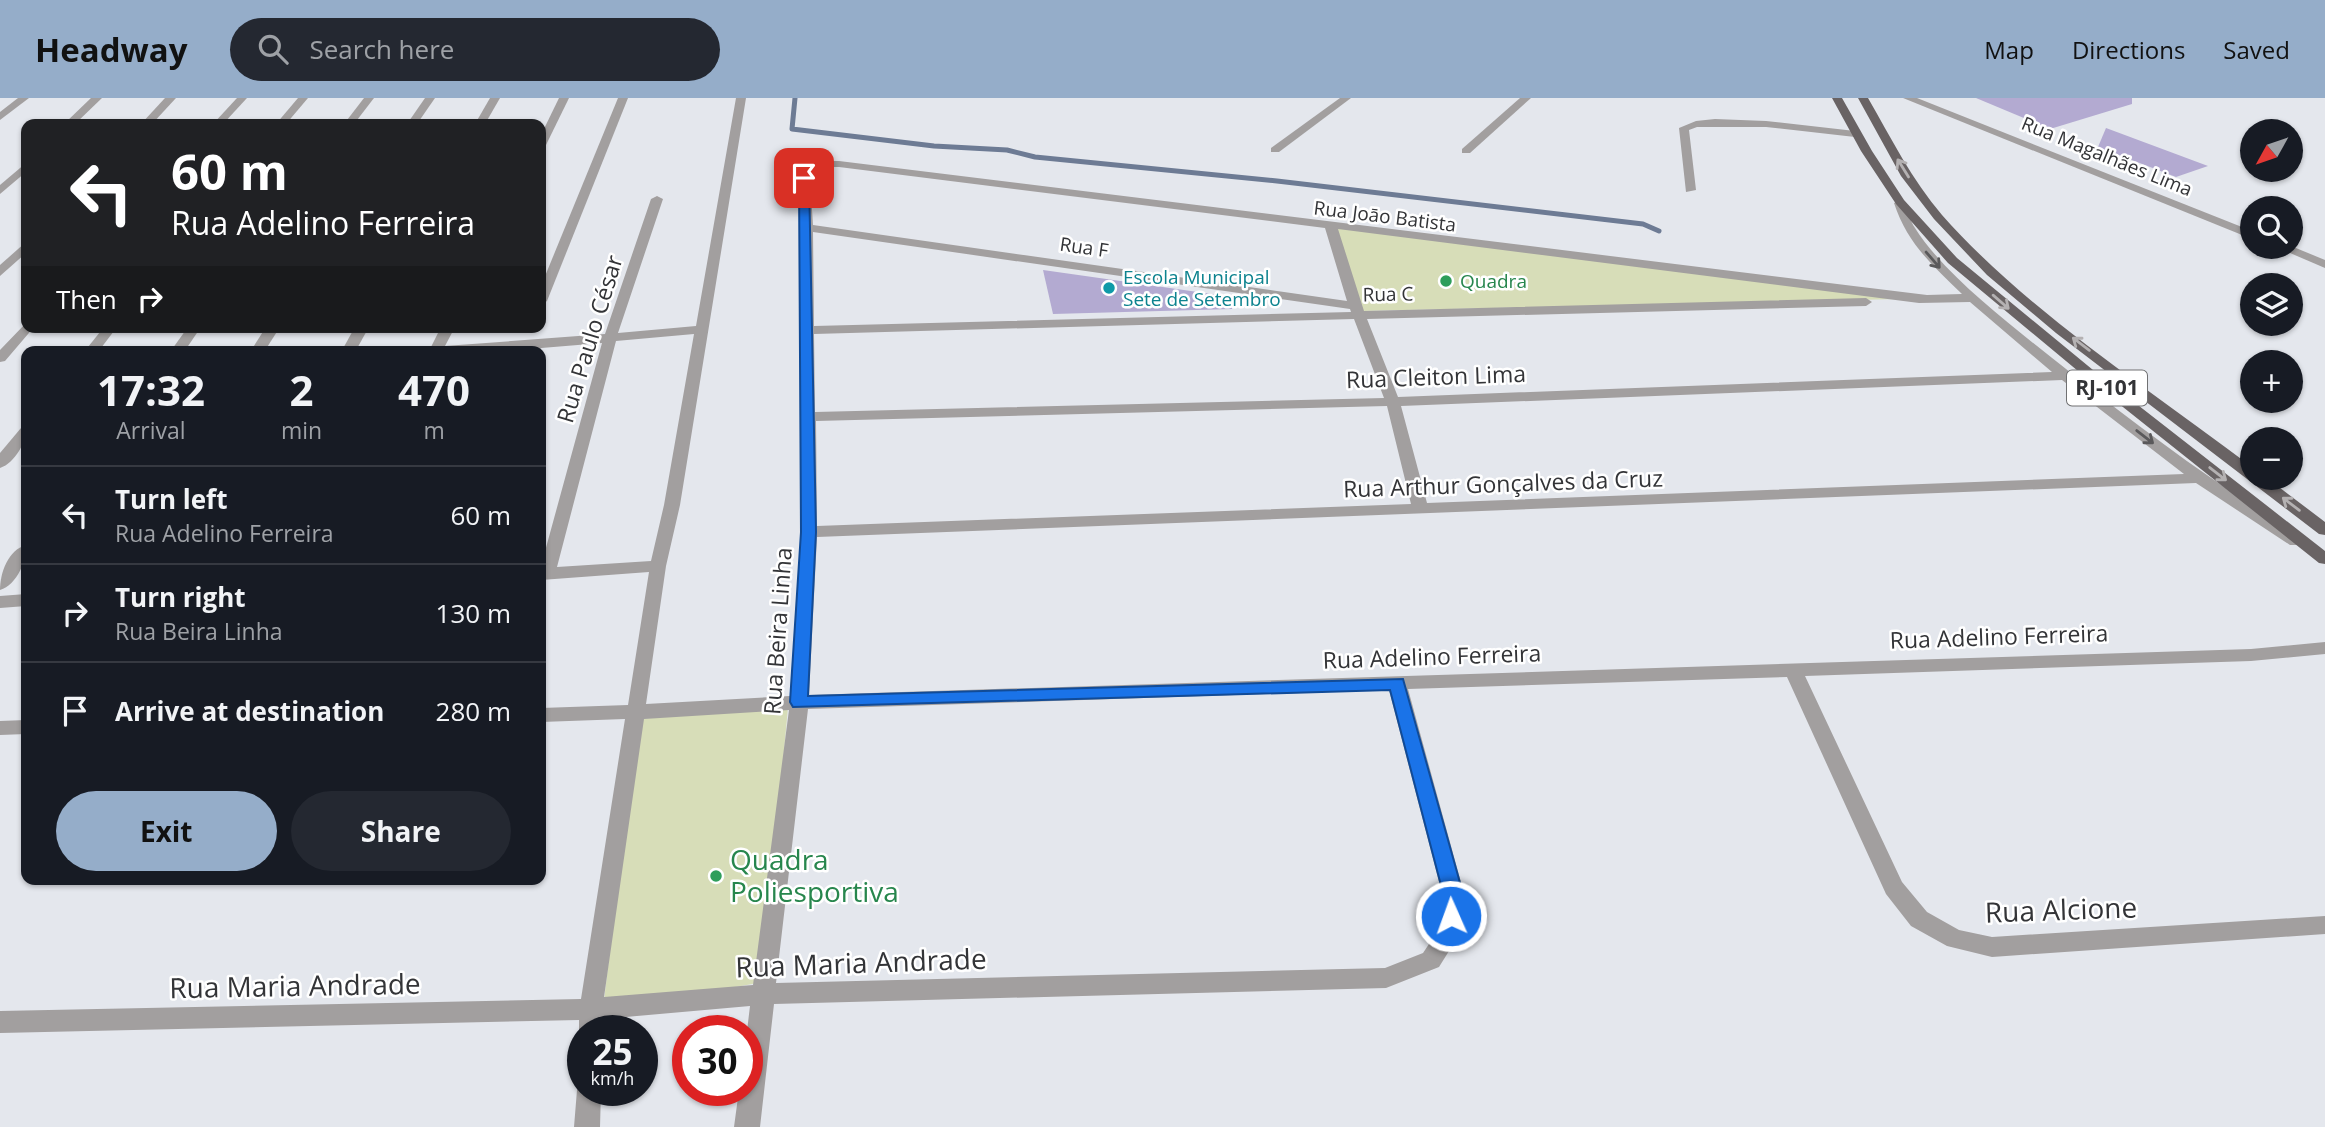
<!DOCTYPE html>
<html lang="en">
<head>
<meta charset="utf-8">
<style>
	:root { --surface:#171b24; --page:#242831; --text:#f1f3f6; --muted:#9ea1a6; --line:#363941; --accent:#95adc9 }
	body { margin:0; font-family:"Open Sans",sans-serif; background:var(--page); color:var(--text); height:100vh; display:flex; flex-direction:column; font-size:26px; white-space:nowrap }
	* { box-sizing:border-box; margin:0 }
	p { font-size:23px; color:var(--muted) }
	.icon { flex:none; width:38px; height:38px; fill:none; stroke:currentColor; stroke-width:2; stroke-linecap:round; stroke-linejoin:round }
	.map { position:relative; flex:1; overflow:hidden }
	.drawer { position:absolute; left:21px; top:248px; width:525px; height:539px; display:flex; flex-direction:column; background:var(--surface); border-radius:14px; box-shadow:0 2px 5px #0004 }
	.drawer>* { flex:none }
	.guide { position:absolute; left:21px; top:21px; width:525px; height:214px; border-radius:14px; box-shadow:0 2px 5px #0004; background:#202124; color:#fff; overflow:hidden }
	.needle { width:46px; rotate:230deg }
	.buttons { position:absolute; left:2240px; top:21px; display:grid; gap:14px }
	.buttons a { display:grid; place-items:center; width:63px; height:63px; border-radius:50%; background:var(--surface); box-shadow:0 2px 5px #0004; font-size:35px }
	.speed { position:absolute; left:567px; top:917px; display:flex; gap:14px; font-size:35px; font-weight:700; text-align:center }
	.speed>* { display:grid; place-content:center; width:91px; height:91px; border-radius:50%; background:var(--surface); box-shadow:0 2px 5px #0004; line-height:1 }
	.speed small { font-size:18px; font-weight:400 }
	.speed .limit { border:10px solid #d22; background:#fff; color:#111 }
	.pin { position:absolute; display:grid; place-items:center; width:60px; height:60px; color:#fff; margin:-30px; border-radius:14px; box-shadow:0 4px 10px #0006 }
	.me { position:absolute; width:77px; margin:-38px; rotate:358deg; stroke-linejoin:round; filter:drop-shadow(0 0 5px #0008) }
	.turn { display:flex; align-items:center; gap:24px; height:147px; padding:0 35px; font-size:32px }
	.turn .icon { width:91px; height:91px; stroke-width:2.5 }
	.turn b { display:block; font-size:49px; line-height:60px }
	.then { display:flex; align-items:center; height:66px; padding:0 35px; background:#0003; gap:14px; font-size:26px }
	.eta { display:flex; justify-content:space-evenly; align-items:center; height:119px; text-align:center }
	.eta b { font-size:42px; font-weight:700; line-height:49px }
	.button { display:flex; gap:14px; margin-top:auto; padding:14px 35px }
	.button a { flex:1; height:80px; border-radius:42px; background:var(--accent); color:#111; font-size:28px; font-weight:700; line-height:80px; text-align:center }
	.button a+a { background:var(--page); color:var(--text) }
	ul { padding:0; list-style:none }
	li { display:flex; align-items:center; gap:21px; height:98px; padding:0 35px; border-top:2px solid var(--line) }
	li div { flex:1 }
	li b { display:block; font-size:26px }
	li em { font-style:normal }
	header { display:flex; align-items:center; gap:42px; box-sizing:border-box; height:98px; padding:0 35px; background:var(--accent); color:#111 }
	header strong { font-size:33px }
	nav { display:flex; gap:38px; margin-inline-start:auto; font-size:24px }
	.search { width:490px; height:63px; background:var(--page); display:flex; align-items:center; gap:18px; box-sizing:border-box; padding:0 24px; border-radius:38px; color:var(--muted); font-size:26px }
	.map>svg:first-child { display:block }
</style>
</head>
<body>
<header>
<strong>Headway</strong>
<div class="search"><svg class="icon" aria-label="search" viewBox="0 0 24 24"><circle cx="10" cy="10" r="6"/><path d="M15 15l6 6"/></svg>Search here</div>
<nav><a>Map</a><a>Directions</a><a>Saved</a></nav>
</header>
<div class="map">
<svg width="2325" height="1029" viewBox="0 0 2325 1029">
	<rect width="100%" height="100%" fill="#e4e7ed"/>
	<g fill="#d7ddb8">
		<path d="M 1334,129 L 1899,201 L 1363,213 Z"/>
		<path d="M 788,609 L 763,884 L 686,898 L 604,902 L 638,621 Z"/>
	</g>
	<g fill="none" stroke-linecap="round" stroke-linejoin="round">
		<path stroke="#6d7b94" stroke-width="5" d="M 795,0 L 792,31 L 934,48 L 1007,52 L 1035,59 L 1277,83 L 1643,126 L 1659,133"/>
	</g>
	<g fill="#b3aad1">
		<path d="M 1976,0 L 2132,0 L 2132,6 L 2050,31 Z"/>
		<path d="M 2106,30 L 2208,68 L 2176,79 L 2098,49 Z"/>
		<path d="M 1043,172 L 1233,199 L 1232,211 L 1053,216 Z"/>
	</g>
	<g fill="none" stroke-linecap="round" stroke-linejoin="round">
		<g fill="#a29f9f" fill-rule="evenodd">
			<path d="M 18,0 L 29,0 L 0,22 L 0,14 Z"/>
			<path d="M 91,0 L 102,0 L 75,26 L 64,26 Z"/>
			<path d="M 165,0 L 176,0 L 152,26 L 141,26 Z"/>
			<path d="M 237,0 L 247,0 L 223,26 L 213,26 Z"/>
			<path d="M 298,0 L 308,0 L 286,26 L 276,26 Z"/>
			<path d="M 364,0 L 374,0 L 354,26 L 344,26 Z"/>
			<path d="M 425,0 L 435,0 L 417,26 L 407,26 Z"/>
			<path d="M 490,0 L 500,0 L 485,26 L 475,26 Z"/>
			<path d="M 559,0 L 569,0 L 546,47 L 541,50 L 541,37 Z"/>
			<path d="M 618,0 L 628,0 L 547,203 L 541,207 L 541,188 Z"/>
			<path d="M 736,0 L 746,0 L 680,407 L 666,468 L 646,606 L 790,598 L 801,434 L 801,130 L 798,80 L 803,69 L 818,63 L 839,63 L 1927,197 L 1962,196 C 1932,167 1907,145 1894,105 L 1900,102 L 1906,105 C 1908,113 1910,123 1915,130 C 1947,181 2024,237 2071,275 C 2145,334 2221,390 2302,439 L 2304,443 L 2302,447 L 2290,447 L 2196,385 L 817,439 L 809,597 L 2251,551 L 2325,544 L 2325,556 L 2251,563 L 1805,578 L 1902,784 L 1927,814 L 1959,832 L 1992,839 L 2325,818 L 2325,836 L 1992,859 L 1947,848 L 1911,828 L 1886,796 L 1787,579 L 1408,591 L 1465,799 L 1459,837 L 1439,869 L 1386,890 L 774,906 L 760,1029 L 734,1029 L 739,992 L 747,992 L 747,933 L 750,908 L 603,921 L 603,933 L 583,933 L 583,941 L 579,933 L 579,922 L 0,935 L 0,913 L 581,901 L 625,621 L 541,624 L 541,610 L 628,607 L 649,474 L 541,482 L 541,468 L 602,245 L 493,254 L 409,254 L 416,250 L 431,249 L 441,229 L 455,229 L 445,248 L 605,236 L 651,101 L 657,98 L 663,101 L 618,235 L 696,228 ZM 820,69 L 839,69 L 1325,130 L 1347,203 L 813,127 L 810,80 L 812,73 ZM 1338,131 L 1919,205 L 1970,204 L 2052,274 L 1398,299 L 1367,221 L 1866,208 L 1872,204 L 1866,200 L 1364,213 ZM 813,134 L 1350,211 L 1351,214 L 814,228 ZM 1354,221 L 1384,300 L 815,314 L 814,236 ZM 694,236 L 664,407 L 651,463 L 557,469 L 616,243 ZM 2062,282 L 2184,376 L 1427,405 L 1401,308 ZM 1387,308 L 1411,406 L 817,428 L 816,323 ZM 1389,592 L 1443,799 L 1437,834 L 1423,855 L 1385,870 L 776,885 L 808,611 ZM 789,612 L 753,887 L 604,899 L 644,621 Z"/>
			<path d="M 1340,0 L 1351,0 L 1279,54 L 1271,54 L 1271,50 Z"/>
			<path d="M 1520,0 L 1531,0 L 1470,55 L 1462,55 L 1462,51 Z"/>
			<path d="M 1903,0 L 1917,0 L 2252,133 L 2252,141 Z"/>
			<path d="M 1715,21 L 1766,23 L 1855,33 L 1860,36 L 1855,39 L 1766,29 L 1697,29 L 1689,32 L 1696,92 L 1686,94 L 1679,30 L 1696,23 Z"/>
			<path d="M 26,65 L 26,74 L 0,96 L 0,87 Z"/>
			<path d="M 26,144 L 26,155 L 0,178 L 0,167 Z"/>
			<path d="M 2291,148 L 2325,162 L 2325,170 L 2276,149 Z"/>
			<path d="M 26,225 L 26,229 L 34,229 L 5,263 L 0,264 L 0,252 Z"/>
			<path d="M 104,229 L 117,229 L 98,254 L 84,254 Z"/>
			<path d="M 188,229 L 201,229 L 184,254 L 170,254 Z"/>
			<path d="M 266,229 L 280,229 L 264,254 L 250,254 Z"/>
			<path d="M 355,229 L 369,229 L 355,254 L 341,254 Z"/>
			<path d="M 26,329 C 27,343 15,365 0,370 L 0,355 L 21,330 Z"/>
			<path d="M 26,447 C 27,462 17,487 0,492 C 0,475 8,452 26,447 Z"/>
			<path d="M 26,496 L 26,508 L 0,510 L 0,498 Z"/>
			<path d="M 26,622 L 26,636 L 0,637 L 0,623 Z"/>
			<path d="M 583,983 L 583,992 L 601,992 L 600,1029 L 574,1029 L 577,992 Z"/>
		</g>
		<g fill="#696364" fill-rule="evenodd">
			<path d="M 1832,0 L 1842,0 L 1872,53 L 1904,102 L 1957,160 L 2093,272 L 2325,453 L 2325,466 L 2319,465 L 2084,278 L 1948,165 L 1896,106 L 1861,53 Z"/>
			<path d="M 1858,0 L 1868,0 C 1891,40 1912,82 1942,117 C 2026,212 2150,292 2252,369 L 2252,380 L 2267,380 L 2325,424 L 2325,437 L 2319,436 L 2056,235 L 1987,177 L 1934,121 L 1901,78 Z"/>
		</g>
	</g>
	<defs><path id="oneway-shaft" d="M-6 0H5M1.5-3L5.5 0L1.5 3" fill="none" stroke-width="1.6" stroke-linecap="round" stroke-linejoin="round" transform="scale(1.75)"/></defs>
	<g stroke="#b4b1b2">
		<use href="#oneway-shaft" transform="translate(1903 70) rotate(-122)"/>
		<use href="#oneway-shaft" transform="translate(2001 204) rotate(41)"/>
		<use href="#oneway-shaft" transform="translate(2081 246) rotate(-143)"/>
		<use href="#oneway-shaft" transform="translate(2218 376) rotate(38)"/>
		<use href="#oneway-shaft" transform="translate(2291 406) rotate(-143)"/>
	</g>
	<g stroke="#5a595b">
		<use href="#oneway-shaft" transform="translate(1933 162) rotate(49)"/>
		<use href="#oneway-shaft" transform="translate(2145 339) rotate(38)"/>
	</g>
	<path fill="#1a73e8" stroke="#114b97" stroke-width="2" d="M 804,77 L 809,80 L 816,434 L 808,598 L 1403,581 L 1464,799 L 1458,824 L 1451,826 L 1444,824 L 1441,818 L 1444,799 L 1390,592 L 793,609 L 790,604 L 801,434 L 799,80 Z"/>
	<g fill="#2e9e5b" stroke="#fff" stroke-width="2.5">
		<circle cx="1446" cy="183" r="7"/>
		<circle cx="716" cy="778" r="7"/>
	</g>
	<circle fill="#0f9aa8" stroke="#fff" stroke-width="2.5" cx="1109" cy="190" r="7"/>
	<g text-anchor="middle" stroke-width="5" stroke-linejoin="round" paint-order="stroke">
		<g font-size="19" fill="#333437" stroke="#fff">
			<text transform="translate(2107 58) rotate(22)" y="7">Rua Magalhães Lima</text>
			<text transform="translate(1385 118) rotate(7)" y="7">Rua Joāo Batista</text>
			<text transform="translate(1084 149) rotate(8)" y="7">Rua F</text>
			<text transform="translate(1388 196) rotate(-1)" y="7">Rua C</text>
		</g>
		<g font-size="19" fill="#0d838f" stroke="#fff" text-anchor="start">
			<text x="1123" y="186">Escola Municipal<tspan x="1123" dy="22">Sete de Setembro</tspan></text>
		</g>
		<g font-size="19" fill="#27864d" stroke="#fff" text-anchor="start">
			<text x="1460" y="190">Quadra</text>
		</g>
		<rect fill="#fff" stroke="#707173" stroke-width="2" x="2067" y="272.5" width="80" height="35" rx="5"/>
		<g font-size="21" font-weight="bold" fill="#333437">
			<text x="2107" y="297">RJ-101</text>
		</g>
		<g font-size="23" fill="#333437" stroke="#fff">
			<text transform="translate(590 241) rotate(-73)" y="8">Rua Paulo César</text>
			<text transform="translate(1436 279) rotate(-2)" y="8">Rua Cleiton Lima</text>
			<text transform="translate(1503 386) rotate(-2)" y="8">Rua Arthur Gonçalves da Cruz</text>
			<text transform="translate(778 533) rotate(-86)" y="8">Rua Beira Linha</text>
			<text transform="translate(1999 539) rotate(-2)" y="8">Rua Adelino Ferreira</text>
			<text transform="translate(1432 559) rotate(-2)" y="8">Rua Adelino Ferreira</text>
		</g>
		<g font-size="28" fill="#27864d" stroke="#fff" text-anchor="start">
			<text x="730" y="772">Quadra<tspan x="730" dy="32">Poliesportiva</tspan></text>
		</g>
		<g font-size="28" fill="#333437" stroke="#fff">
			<text transform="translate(2061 812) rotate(-2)" y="10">Rua Alcione</text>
			<text transform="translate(861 865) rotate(-2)" y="10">Rua Maria Andrade</text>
			<text transform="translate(295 888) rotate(-1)" y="10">Rua Maria Andrade</text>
		</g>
	</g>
</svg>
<div class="buttons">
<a><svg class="needle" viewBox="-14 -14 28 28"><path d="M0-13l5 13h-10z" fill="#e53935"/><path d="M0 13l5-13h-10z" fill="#9ea1a6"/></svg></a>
<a><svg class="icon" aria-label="search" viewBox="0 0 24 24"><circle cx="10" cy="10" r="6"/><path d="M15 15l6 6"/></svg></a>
<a><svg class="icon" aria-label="layers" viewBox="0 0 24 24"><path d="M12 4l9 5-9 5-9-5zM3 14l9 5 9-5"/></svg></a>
<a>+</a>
<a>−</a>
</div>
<div class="speed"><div>25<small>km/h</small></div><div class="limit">30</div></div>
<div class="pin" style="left:804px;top:80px;background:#d93025"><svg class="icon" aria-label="arrive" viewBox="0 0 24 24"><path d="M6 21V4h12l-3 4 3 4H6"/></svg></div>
<svg class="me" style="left:1451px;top:818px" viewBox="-20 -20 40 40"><circle r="17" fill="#1a73e8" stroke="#fff" stroke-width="3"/><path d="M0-11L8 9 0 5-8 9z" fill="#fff"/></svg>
<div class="guide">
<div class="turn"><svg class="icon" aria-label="left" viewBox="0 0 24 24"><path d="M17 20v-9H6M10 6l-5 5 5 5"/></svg><div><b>60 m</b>Rua Adelino Ferreira</div></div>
<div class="then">Then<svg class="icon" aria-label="right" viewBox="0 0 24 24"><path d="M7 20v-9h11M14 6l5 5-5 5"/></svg></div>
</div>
<section class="drawer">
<div class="eta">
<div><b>17:32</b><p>Arrival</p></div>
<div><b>2</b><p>min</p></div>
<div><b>470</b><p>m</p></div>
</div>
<ul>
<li><svg class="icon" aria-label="left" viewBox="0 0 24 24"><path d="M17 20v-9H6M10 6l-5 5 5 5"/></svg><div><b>Turn left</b><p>Rua Adelino Ferreira</p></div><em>60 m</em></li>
<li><svg class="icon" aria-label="right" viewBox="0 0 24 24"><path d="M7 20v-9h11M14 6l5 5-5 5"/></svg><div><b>Turn right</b><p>Rua Beira Linha</p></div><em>130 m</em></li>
<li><svg class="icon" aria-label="arrive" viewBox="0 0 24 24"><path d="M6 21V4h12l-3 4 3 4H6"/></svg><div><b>Arrive at destination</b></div><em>280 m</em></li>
</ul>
<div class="button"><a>Exit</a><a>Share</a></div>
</section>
</div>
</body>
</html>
